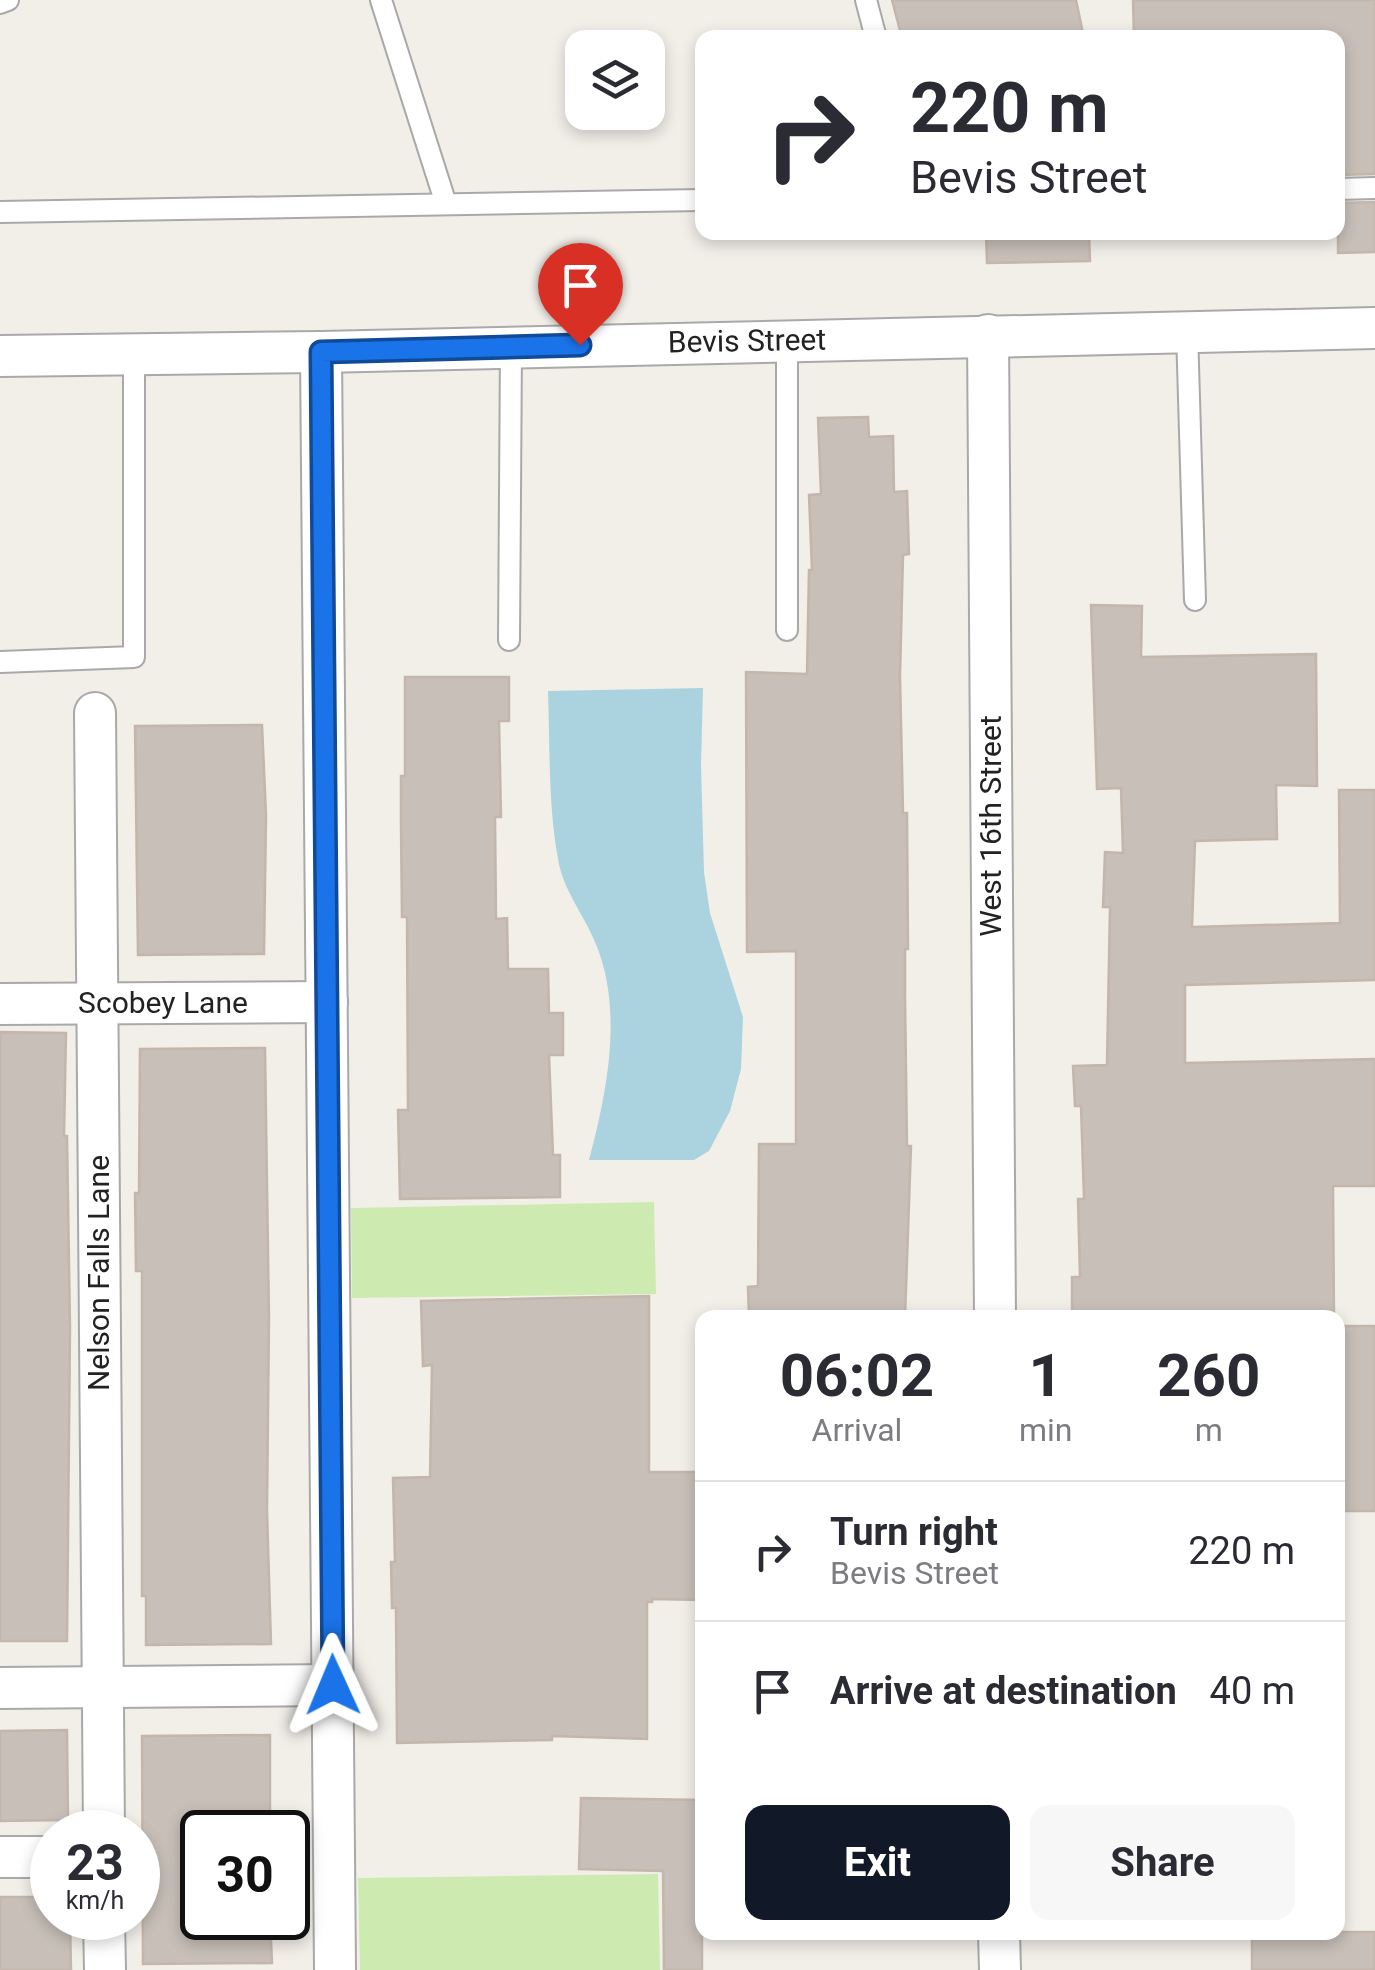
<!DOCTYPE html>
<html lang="en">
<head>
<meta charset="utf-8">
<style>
	:root { --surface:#fff; --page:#f7f7f7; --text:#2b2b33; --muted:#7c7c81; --line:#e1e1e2; --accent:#111827 }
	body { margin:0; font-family:Roboto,sans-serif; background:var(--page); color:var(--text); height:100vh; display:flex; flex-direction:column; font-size:38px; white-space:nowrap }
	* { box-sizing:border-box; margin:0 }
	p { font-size:32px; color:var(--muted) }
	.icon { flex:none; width:55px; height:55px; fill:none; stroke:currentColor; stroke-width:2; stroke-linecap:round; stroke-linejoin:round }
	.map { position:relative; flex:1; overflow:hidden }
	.details { position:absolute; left:695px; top:1310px; width:650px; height:630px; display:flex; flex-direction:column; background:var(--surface); border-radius:20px; box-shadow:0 5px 15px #0003 }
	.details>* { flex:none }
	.hud { position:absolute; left:695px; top:30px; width:650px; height:210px; border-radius:20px; box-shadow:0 5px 15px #0003; background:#fff; color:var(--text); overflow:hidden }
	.fabs { position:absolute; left:565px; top:30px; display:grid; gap:20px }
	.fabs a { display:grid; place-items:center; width:100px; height:100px; border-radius:20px; background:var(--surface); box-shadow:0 5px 15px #0003; font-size:50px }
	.speed { position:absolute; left:30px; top:1810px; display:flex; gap:20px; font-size:50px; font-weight:700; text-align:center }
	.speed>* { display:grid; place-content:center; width:130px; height:130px; border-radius:50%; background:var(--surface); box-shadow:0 5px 15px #0003; line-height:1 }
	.speed small { font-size:25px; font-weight:400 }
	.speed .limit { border:5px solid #111; border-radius:15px; background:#fff; color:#111 }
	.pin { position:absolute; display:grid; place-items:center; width:85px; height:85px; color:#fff; margin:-102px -42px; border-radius:50% 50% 50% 0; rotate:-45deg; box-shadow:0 0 10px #0007 }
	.pin .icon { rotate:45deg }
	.me { position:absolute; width:110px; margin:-55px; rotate:359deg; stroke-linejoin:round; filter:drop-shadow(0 0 8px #0008) }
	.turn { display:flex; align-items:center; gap:35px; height:210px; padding:0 50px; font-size:45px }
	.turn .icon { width:130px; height:130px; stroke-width:2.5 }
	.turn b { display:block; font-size:70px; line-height:85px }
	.eta { display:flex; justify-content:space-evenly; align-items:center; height:170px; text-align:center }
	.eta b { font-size:60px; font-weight:700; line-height:70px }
	.action { display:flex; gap:20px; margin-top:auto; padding:20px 50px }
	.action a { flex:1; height:115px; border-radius:20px; background:var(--accent); color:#fff; font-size:40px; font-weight:700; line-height:115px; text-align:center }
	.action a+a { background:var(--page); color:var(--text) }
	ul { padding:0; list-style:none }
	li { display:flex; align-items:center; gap:30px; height:140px; padding:0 50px; border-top:2px solid var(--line) }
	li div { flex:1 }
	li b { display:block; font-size:38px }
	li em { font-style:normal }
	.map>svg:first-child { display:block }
</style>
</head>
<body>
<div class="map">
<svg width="1375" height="1970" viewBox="0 0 1375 1970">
	<rect width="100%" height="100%" fill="#f2efe9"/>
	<g fill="#cdebb0">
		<path d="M 654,1202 L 656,1294 L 352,1298 L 351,1208 Z"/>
		<path d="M 658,1874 L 660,1970 L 360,1970 L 358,1878 Z"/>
	</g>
	<path fill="#aad3df" d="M 703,688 L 701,766 L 704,872 L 710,913 L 743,1017 L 741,1069 L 730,1111 L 709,1151 L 694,1160 L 589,1160 C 607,1092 624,1009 595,942 C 583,913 563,890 558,859 C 548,804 550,746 548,691 Z"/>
	<g fill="#c7bfb8" stroke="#c4b6ab" stroke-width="2.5">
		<path d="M 892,0 L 1076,0 L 1084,38 L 902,38 Z"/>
		<path d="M 1133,0 L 1375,0 L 1375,174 L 1338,175 L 1338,38 L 1134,38 Z"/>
		<path d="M 1375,202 L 1375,252 L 1338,253 L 1338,203 Z"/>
		<path d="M 986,232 L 1089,232 L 1090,261 L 987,263 Z"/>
		<path d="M 868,417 L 869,437 L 893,436 L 894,492 L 907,491 L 909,554 L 903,555 L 900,676 L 903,813 L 907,813 L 908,949 L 905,949 L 905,996 L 907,1146 L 911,1146 L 905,1318 L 749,1318 L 748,1287 L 758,1286 L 759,1144 L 796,1144 L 796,951 L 747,952 L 746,672 L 807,674 L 809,570 L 812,570 L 809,495 L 821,494 L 818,418 Z"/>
		<path d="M 1091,605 L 1142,606 L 1141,657 L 1316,654 L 1317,786 L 1276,785 L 1277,839 L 1195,841 L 1192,927 L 1340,923 L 1339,790 L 1375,790 L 1375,980 L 1185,985 L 1185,1063 L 1375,1059 L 1375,1186 L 1333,1186 L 1334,1318 L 1072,1318 L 1072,1277 L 1080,1277 L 1078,1199 L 1084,1199 L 1081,1106 L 1075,1106 L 1073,1066 L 1107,1065 L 1110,907 L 1103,907 L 1105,852 L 1123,853 L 1121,788 L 1097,789 Z"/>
		<path d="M 405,677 L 509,677 L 509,721 L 499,721 L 501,817 L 495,817 L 496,919 L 507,918 L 508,969 L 548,969 L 549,1013 L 563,1013 L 563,1055 L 549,1055 L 553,1155 L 560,1155 L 560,1197 L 400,1199 L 398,1110 L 408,1110 L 407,917 L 402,917 L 401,826 L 401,776 L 405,776 Z"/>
		<path d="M 262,725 L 266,815 L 264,954 L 138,955 L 135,726 Z"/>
		<path d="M 0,1032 L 66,1033 L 64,1136 L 67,1136 L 70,1328 L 67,1641 L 0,1641 Z"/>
		<path d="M 265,1048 L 269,1319 L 267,1511 L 271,1644 L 146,1645 L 146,1596 L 142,1596 L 142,1271 L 136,1271 L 135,1193 L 139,1193 L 140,1049 Z"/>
		<path d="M 649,1296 L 649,1472 L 702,1472 L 702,1600 L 652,1599 L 652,1602 L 647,1602 L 647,1739 L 552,1736 L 552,1740 L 397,1743 L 396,1608 L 392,1608 L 391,1562 L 395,1562 L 393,1478 L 430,1477 L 432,1365 L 423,1366 L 421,1301 Z"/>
		<path d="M 1342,1326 L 1375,1326 L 1375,1511 L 1338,1511 L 1338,1462 L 1343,1462 Z"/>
		<path d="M 67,1730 L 68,1820 L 0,1821 L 0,1731 Z"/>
		<path d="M 270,1735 L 270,1832 L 202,1832 L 202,1918 L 270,1918 L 272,1963 L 143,1964 L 142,1736 Z"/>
		<path d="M 581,1798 L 702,1800 L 702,1970 L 664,1970 L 663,1871 L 579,1869 Z"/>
		<path d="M 0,1897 L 52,1897 L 52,1918 L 70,1918 L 71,1970 L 0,1970 Z"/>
		<rect x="1252" y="1932" width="123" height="38"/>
	</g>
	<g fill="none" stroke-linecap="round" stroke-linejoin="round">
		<defs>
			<g id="service">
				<path d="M 381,0 L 446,204"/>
				<path d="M 866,0 L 876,38"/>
				<path d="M 0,3 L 8,0"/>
				<path d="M 1338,189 L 1375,188"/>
				<path d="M 0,212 L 702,200"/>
				<path d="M 1187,331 L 1195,600"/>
				<path d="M 787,340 L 787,630"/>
				<path d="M 509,640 L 511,347"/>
				<path d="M 0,662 L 134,657 L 134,355"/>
			</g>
			<g id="minor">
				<path d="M 988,335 L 995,1318"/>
				<path d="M 321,352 L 335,1970"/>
				<path d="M 0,356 L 321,352 L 1375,328"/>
				<path d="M 95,713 L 104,1832"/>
				<path d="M 0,1004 L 327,1002"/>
				<path d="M 0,1688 L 333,1685"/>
				<path d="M 0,1857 L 52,1857"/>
				<path d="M 104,1918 L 105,1970"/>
				<path d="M 999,1932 L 1000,1970"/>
			</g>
		</defs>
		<use href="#service" stroke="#a9a9a9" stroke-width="24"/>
		<use href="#minor" stroke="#a9a9a9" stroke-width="44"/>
		<use href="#service" stroke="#fff" stroke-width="20"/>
		<use href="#minor" stroke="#fff" stroke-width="40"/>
	</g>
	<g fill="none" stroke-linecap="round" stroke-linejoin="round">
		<defs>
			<path id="route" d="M 333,1685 L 321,352 L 580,345"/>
		</defs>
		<use href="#route" stroke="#114b97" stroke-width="25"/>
		<use href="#route" stroke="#1a73e8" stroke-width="18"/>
	</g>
	<g text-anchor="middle" stroke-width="8" stroke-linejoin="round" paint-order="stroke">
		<g font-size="30" fill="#222" stroke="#fff">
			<text transform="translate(747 341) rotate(-1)" y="10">Bevis Street</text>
			<text transform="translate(991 826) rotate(-90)" y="10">West 16th Street</text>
			<text x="163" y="1013">Scobey Lane</text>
			<text transform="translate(99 1273) rotate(-90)" y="10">Nelson Falls Lane</text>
		</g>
	</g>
</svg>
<div class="fabs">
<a><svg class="icon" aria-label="layers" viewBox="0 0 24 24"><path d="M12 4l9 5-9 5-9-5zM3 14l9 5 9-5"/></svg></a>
</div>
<div class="speed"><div>23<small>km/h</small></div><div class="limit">30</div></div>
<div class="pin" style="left:580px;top:345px;background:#d93025"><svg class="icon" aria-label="arrive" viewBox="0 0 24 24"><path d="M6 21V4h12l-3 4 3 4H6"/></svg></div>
<svg class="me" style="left:333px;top:1685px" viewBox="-20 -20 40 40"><path d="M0-17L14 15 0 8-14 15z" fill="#1a73e8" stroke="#fff" stroke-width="4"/></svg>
<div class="hud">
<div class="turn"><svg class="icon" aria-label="right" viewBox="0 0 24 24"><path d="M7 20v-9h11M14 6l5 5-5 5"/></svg><div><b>220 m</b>Bevis Street</div></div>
</div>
<section class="details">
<div class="eta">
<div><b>06:02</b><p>Arrival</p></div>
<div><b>1</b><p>min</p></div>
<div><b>260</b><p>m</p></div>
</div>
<ul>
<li><svg class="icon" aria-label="right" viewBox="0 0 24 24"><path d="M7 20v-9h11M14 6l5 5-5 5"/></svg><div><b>Turn right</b><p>Bevis Street</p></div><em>220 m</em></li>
<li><svg class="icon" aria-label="arrive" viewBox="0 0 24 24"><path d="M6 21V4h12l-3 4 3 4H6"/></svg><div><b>Arrive at destination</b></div><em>40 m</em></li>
</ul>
<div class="action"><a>Exit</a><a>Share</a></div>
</section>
</div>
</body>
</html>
